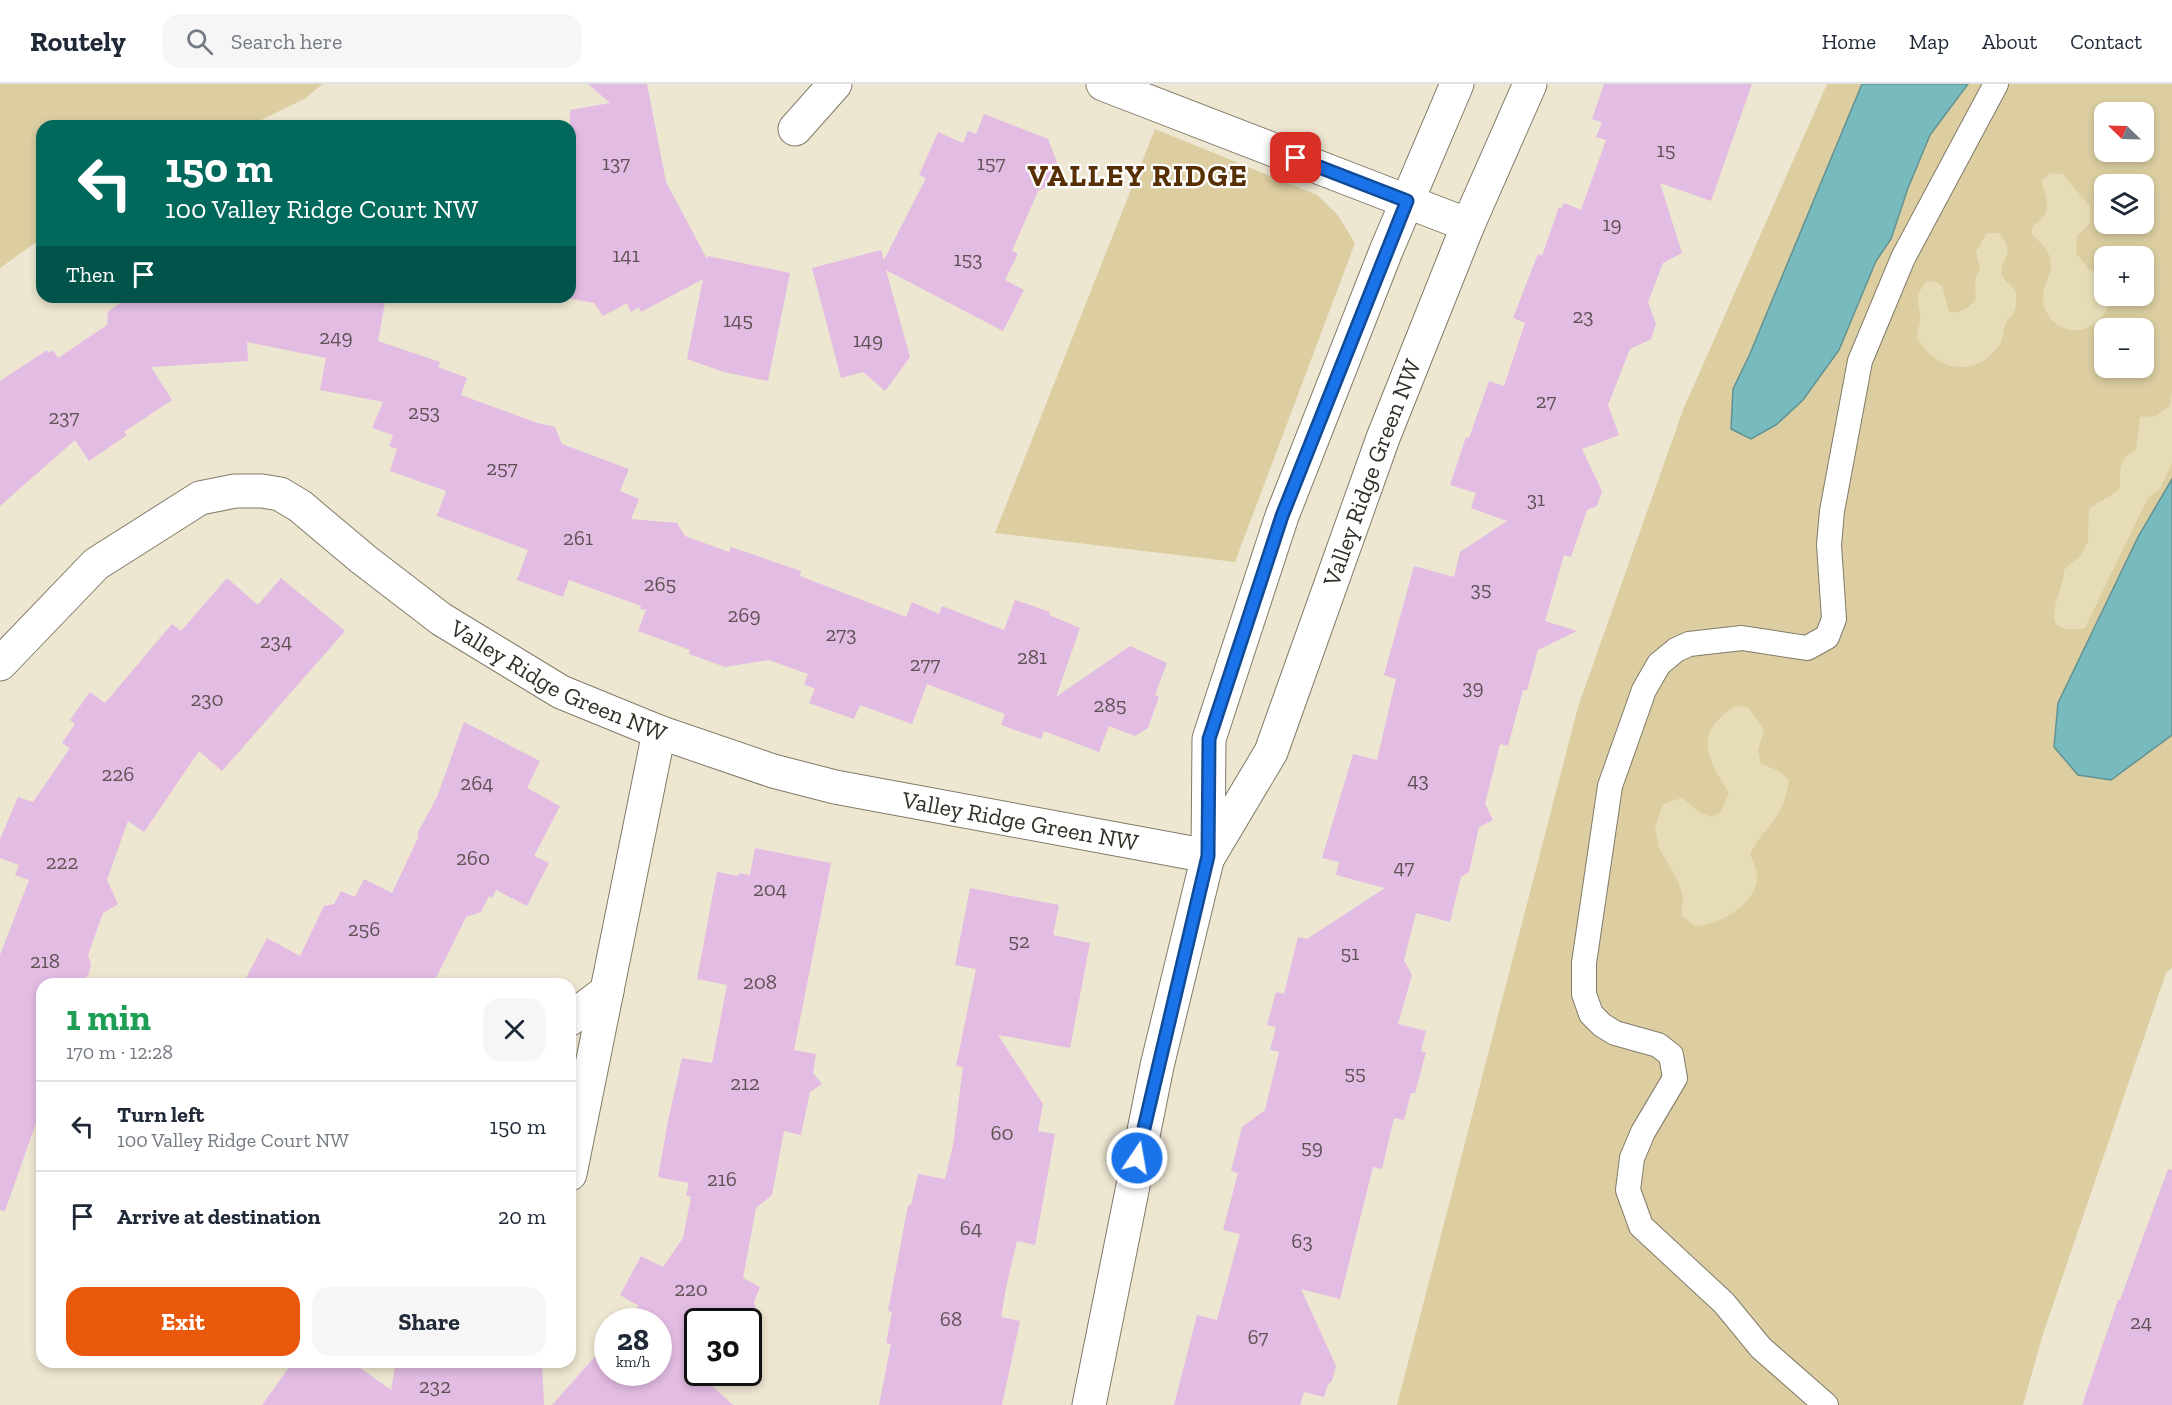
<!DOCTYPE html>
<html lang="en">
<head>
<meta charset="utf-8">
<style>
	:root { --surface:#fff; --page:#f6f6f7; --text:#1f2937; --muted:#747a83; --line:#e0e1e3; --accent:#ea580c }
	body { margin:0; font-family:"Zilla Slab",serif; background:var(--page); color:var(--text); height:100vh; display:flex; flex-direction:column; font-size:22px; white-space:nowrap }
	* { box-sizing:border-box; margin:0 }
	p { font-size:20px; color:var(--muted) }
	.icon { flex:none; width:33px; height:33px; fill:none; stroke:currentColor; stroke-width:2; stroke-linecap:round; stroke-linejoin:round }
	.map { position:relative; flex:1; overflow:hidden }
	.drawer { position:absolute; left:36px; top:894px; width:540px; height:390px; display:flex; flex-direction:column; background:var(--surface); border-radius:18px; box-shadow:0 3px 9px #0003 }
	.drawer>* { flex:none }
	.guide { position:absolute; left:36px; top:36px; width:540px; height:183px; border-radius:18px; box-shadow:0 3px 9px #0003; background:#00695c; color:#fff; overflow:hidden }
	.needle { width:39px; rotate:293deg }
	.tools { position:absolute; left:2094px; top:18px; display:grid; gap:12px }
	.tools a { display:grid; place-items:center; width:60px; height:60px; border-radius:12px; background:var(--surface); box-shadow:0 3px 9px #0003; font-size:30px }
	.speed { position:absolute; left:594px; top:1224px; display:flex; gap:12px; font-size:30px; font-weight:700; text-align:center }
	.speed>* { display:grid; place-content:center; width:78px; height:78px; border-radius:50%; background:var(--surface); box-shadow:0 3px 9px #0003; line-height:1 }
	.speed small { font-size:15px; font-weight:400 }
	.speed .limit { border:3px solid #111; border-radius:9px; background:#fff; color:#111 }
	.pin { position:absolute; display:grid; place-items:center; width:51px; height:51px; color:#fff; margin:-26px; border-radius:12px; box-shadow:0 3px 9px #0006 }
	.me { position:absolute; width:66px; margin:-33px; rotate:12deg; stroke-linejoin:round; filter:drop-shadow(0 0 4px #0008) }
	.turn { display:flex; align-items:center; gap:21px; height:126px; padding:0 30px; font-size:27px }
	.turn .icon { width:78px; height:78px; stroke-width:2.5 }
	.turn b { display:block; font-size:42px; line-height:51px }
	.then { display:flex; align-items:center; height:57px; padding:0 30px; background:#0003; gap:12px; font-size:22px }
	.round { display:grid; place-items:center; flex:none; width:63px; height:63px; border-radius:18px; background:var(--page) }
	.overview { display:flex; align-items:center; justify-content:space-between; height:102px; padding:0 30px }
	h1 { font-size:36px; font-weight:800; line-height:45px; color:#1e9e55 }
	.button { display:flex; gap:12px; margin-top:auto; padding:12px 30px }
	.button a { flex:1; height:69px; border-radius:18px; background:var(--accent); color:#fff; font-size:24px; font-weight:800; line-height:69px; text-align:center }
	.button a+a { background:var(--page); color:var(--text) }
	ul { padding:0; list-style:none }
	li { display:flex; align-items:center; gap:18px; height:90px; padding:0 30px; border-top:2px solid var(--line) }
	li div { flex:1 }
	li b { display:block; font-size:22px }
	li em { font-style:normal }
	header { display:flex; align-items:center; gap:36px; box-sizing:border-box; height:84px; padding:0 30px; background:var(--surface); border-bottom:2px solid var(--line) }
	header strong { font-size:28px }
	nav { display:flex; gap:33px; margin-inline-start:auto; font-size:21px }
	.search { width:420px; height:54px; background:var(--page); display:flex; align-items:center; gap:15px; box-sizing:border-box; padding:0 21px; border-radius:18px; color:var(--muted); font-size:22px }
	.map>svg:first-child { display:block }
</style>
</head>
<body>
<header>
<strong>Routely</strong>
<div class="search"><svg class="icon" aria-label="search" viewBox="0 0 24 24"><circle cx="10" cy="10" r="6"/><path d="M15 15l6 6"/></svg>Search here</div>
<nav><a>Home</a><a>Map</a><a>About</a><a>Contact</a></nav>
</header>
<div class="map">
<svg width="2172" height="1321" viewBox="0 0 2172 1321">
	<rect width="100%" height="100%" fill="#ede6d1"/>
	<g fill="#dccea1" fill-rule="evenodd">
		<path d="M 0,0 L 323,0 L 304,15 L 249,42 L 42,42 L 42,154 L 0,184 Z"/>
		<path d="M 1827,0 L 2172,0 L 2172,884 L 2166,889 L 2043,1250 L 2023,1321 L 1397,1321 L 1578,623 L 1683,326 ZM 2104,28 L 2144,28 L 2144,68 L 2104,68 ZM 2104,100 L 2144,100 L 2144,140 L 2104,140 ZM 2104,172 L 2144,172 L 2144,212 L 2104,212 ZM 2104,244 L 2144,244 L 2144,284 L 2104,284 Z"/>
		<path d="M 1155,45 L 1317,111 L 1337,130 L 1355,159 L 1235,478 L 995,449 Z"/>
	</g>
	<g fill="#e6ddb7">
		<path d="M 2050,89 L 2063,90 L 2090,123 L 2090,139 L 2077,152 L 2076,169 L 2087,183 L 2102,194 L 2104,212 L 2110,213 C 2108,224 2105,233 2094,240 C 2072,255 2045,241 2043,215 C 2042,202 2052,191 2051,179 C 2050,165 2039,159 2031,148 C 2034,139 2038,139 2044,132 C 2051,124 2044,107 2041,97 Z"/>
		<path d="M 1987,149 L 1998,149 C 2021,171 1995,176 2003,193 C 2006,199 2013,202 2016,208 C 2016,216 2017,225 2012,231 C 2011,234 2007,235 2006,238 C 2003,245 2004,253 2000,260 C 1977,295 1936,288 1917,254 C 1917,247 1922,236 1920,229 C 1917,214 1916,210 1927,197 L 1935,198 L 1942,202 L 1949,228 C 1962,229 1968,225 1976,215 L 1975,195 L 1980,185 L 1976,168 Z"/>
		<path d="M 2172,308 L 2172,379 L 2160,405 L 2148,414 L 2137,436 L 2085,544 C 2032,553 2063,513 2064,486 L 2081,471 L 2088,458 L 2089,425 C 2100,416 2110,414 2120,404 C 2120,386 2118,374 2136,366 L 2140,333 L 2156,332 L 2170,322 Z"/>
		<path d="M 1735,622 L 1748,623 L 1764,646 L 1758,666 L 1761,680 L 1777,686 L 1789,696 C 1783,738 1767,737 1750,770 C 1753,778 1758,788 1757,797 C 1753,822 1717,842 1695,842 L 1681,831 L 1683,813 L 1678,797 L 1659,764 L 1655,743 L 1663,720 L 1682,714 L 1701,729 L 1711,733 L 1721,728 L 1729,709 C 1707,673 1692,651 1735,622 Z"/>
	</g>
	<g fill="#78bbbf" stroke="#639191" stroke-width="1.5">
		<path d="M 1862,0 L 1968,0 L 1930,51 L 1908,104 L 1891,155 L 1876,177 L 1839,266 L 1803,316 L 1776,341 L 1751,355 L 1731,345 L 1733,305 L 1749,272 Z"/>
		<path d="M 2172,395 L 2172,651 L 2111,696 L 2078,691 L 2054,663 L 2058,619 L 2138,453 Z"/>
	</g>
	<g fill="#e3bce3">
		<path d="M 588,0 L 647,0 L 666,98 L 707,175 L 708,172 L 790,189 L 768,297 L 724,288 L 687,275 L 703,195 L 641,228 L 639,223 L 631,228 L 627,219 L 603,232 L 594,219 L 568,214 L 576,186 L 570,174 L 570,26 L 610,19 Z"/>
		<path d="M 1604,0 L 1752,0 L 1711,117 L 1660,99 L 1682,169 L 1663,179 L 1648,218 L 1656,240 L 1651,255 L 1630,265 L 1608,321 L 1619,351 L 1582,365 L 1602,407 L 1597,422 L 1587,426 L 1571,473 L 1564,471 L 1545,537 L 1577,547 L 1538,566 L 1527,606 L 1523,606 L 1508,662 L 1500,660 L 1485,720 L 1493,736 L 1479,743 L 1469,788 L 1461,793 L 1450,838 L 1416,829 L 1404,876 L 1412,891 L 1398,940 L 1426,947 L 1421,967 L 1426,968 L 1415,1009 L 1411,1009 L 1404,1036 L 1394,1034 L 1382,1085 L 1373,1083 L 1340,1215 L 1301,1205 L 1336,1282 L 1332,1297 L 1328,1300 L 1324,1313 L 1304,1308 L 1300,1321 L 1174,1321 L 1197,1231 L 1217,1236 L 1240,1150 L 1223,1146 L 1238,1089 L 1231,1087 L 1242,1043 L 1265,1026 L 1279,968 L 1270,966 L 1276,943 L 1267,941 L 1276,908 L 1284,910 L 1298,853 L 1307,855 L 1385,804 L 1336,791 L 1339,778 L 1322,774 L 1353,670 L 1377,676 L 1396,595 L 1384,591 L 1414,482 L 1454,493 L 1460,468 L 1507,437 L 1471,424 L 1476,409 L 1450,401 L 1466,353 L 1469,354 L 1489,297 L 1504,302 L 1525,239 L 1513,234 L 1538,170 L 1542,172 L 1559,123 L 1562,124 L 1564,119 L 1581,126 L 1606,56 L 1596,53 L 1602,38 L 1592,35 Z"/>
		<path d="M 984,30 L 1048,55 L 1059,84 L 1053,99 L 1038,107 L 1012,167 L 1018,170 L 1005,196 L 1024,206 L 1003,247 L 886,186 L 910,273 L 885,307 L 863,288 L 841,294 L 812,184 L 881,166 L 884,176 L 926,94 L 919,91 L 938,48 L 963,59 L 968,47 L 976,50 Z"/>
		<path d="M 138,213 L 386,213 L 378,257 L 440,278 L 438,283 L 467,294 L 461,311 L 537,339 L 555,343 L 562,360 L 629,385 L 620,407 L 639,415 L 631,435 L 677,439 L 685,452 L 729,468 L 731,463 L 801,487 L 800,492 L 906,533 L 912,518 L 939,530 L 942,522 L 1004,546 L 1015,516 L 1050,528 L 1049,531 L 1080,544 L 1056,613 L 1130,562 L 1167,579 L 1155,611 L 1159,613 L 1148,644 L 1135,652 L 1109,642 L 1099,668 L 1044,647 L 1041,655 L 1001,641 L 1005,630 L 927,600 L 912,640 L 860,621 L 854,635 L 809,619 L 815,605 L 804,600 L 808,590 L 769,576 L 725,583 L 689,570 L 690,566 L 638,547 L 646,526 L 640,525 L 641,522 L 569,496 L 563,513 L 517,496 L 528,466 L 437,432 L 446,407 L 390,387 L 397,365 L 389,362 L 393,351 L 372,344 L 383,318 L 320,306 L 326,274 L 247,258 L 248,277 L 151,283 L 172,316 L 124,348 L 127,351 L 89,377 L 75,356 L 0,422 L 0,297 L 47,266 L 49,269 L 53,266 L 58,274 L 107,241 L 108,228 L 120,219 L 129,219 Z"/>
		<path d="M 227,494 L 258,521 L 281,494 L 345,547 L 222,687 L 199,667 L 144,748 L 128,737 L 107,796 L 118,820 L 103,829 L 88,871 L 91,881 L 88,892 L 75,900 L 42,900 L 42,1022 L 5,1127 L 0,1126 L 0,871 L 29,796 L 15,791 L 19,781 L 0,774 L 0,755 L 18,713 L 33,718 L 70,664 L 62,659 L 75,640 L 70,636 L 90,608 L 105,619 L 172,540 L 181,547 Z"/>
		<path d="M 464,638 L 540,677 L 527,704 L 560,722 L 534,772 L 549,779 L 527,822 L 496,806 L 492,814 L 489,812 L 481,828 L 466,833 L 433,900 L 243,900 L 267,854 L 300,872 L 324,822 L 334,820 L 341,807 L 355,813 L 364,795 L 392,809 L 418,754 L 418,748 L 437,713 Z"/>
		<path d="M 755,764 L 831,779 L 794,966 L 816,970 L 813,989 L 822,1000 L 810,1008 L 801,1051 L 784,1047 L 772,1111 L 756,1124 L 743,1194 L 760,1203 L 754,1218 L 759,1238 L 698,1238 L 698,1289 L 733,1321 L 552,1321 L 608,1258 L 608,1288 L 658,1288 L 658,1238 L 625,1238 L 639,1222 L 620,1211 L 641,1172 L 663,1183 L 683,1154 L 691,1113 L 686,1112 L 689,1099 L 658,1093 L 668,1037 L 682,974 L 712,979 L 727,901 L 697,895 L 717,788 L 738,792 L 739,789 L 750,791 Z"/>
		<path d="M 970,804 L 1059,821 L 1053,851 L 1090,859 L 1070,964 L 998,951 L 1043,1020 L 1038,1047 L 1055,1050 L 1035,1161 L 1017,1157 L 1007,1199 L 1001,1233 L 1020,1237 L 1002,1321 L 879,1321 L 891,1260 L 886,1259 L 892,1228 L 888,1227 L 908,1121 L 911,1121 L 918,1090 L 945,1095 L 953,1061 L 963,983 L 956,982 L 976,885 L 955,881 Z"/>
		<path d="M 2168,1085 L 2172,1086 L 2172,1321 L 2082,1321 L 2118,1216 L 2120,1216 Z"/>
		<path d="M 293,1278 L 352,1278 L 391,1306 L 396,1278 L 534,1278 L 535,1281 L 542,1280 L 544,1321 L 262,1321 Z"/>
	</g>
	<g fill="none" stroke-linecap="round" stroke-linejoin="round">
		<defs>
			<path id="service" d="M 1826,1321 L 1761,1264 L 1724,1219 L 1641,1142 L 1628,1106 L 1632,1074 L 1643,1048 L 1675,994 L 1671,971 L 1658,961 L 1615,949 L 1602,941 L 1591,930 L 1584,910 L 1584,879 L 1610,702 L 1644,606 L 1659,580 L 1676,566 L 1689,560 L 1742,554 L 1807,564 L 1827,553 L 1834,535 L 1829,461 L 1832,427 L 1860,277 L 1903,174 L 1996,0"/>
			<g id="minor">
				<path d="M 1103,0 L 1468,141"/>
				<path d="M 795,45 L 835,0"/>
				<path id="s1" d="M 0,580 L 96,480 L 200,414 L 235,407 L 262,407 L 280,410 L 300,422 L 363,475 L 441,535 L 561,608 L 659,648 L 773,687 L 835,703 L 1208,772"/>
				<path id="s2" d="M 1209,772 L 1271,668 L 1383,354 L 1468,141 L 1530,0"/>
				<path d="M 570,935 L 607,907"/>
				<path d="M 570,1090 L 659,648"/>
				<path d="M 1089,1321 L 1157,982 L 1208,772 L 1209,655 L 1282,432 L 1386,167 L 1457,0"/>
			</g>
		</defs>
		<use href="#service" stroke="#817b68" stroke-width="26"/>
		<use href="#minor" stroke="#817b68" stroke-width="35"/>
		<use href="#service" stroke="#fff" stroke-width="24"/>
		<use href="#minor" stroke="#fff" stroke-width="33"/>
	</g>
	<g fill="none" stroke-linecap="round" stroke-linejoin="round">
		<defs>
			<path id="route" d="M 1137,1074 L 1208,772 L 1209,655 L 1282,432 L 1407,117 L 1296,74"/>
		</defs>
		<use href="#route" stroke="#114b97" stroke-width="15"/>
		<use href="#route" stroke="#1a73e8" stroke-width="10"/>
	</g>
	<g text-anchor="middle" stroke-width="4.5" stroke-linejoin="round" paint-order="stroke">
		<g font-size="21" fill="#5e5255">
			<text x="1666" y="73">15</text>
			<text x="616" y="86">137</text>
			<text x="991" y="86">157</text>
			<text x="1612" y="147">19</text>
			<text x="626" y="178">141</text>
			<text x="968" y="182">153</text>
			<text x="1583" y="239">23</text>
			<text x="738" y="243">145</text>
			<text x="336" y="260">249</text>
			<text x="868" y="263">149</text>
			<text x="1546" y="324">27</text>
			<text x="424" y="335">253</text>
			<text x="64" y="340">237</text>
			<text x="502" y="391">257</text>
			<text x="1536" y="422">31</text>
			<text x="578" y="461">261</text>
			<text x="660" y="507">265</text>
			<text x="1481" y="512">35</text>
			<text x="744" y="538">269</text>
			<text x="841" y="557">273</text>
			<text x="276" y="564">234</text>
			<text x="1032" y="580">281</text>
			<text x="925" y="587">277</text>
			<text x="1473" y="610">39</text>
			<text x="207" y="622">230</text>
			<text x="1110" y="628">285</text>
			<text x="118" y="697">226</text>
			<text x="1418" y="703">43</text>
			<text x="477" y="706">264</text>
			<text x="473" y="781">260</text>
			<text x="62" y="785">222</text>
			<text x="1404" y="790">47</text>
			<text x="770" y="812">204</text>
			<text x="364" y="852">256</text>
			<text x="1019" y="864">52</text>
			<text x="1350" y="876">51</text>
			<text x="45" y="884">218</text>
			<text x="760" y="905">208</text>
			<text x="1355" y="996">55</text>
			<text x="745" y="1006">212</text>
			<text x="1002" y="1056">60</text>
			<text x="1312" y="1070">59</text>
			<text x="722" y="1102">216</text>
			<text x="971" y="1151">64</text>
			<text x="1302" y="1164">63</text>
			<text x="691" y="1212">220</text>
			<text x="951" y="1242">68</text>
			<text x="2141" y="1245">24</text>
			<text x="1258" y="1260">67</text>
			<text x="435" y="1309">232</text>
		</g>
		<g font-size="24" fill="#312f26" stroke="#fff">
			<text dy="8" stroke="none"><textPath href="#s2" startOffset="418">Valley Ridge Green NW</textPath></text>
			<text dy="8" stroke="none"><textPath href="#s1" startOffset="680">Valley Ridge Green NW</textPath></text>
			<text dy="8" stroke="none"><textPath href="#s1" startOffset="1166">Valley Ridge Green NW</textPath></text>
		</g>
		<g font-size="30" font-weight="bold" letter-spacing="1.5" fill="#582e03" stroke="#fff">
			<text x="1138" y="102">VALLEY RIDGE</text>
		</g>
	</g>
</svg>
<div class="tools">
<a><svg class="needle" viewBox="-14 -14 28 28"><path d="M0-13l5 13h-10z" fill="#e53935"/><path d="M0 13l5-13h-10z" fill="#747a83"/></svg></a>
<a><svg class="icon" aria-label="layers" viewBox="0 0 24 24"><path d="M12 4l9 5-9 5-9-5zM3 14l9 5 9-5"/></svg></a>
<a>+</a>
<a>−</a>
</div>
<div class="speed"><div>28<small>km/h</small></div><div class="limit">30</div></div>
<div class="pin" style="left:1296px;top:74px;background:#d93025"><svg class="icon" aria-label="arrive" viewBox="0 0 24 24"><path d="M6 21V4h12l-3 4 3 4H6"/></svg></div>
<svg class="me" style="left:1137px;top:1074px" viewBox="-20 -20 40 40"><circle r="17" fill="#1a73e8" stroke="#fff" stroke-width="3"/><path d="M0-11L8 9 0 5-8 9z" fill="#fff"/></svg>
<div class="guide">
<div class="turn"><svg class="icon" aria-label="left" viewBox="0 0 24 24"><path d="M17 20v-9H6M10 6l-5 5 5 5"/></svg><div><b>150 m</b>100 Valley Ridge Court NW</div></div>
<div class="then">Then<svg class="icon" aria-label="arrive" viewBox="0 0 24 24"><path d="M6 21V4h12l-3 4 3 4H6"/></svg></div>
</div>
<section class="drawer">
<div class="overview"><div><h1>1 min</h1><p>170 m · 12:28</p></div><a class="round"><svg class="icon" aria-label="close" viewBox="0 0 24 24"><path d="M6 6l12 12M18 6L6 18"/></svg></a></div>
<ul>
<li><svg class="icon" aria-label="left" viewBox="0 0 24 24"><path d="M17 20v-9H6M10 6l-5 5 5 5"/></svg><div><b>Turn left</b><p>100 Valley Ridge Court NW</p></div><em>150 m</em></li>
<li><svg class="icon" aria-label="arrive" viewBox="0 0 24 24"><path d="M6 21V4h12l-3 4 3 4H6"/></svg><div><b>Arrive at destination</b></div><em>20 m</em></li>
</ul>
<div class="button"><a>Exit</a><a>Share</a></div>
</section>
</div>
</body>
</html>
